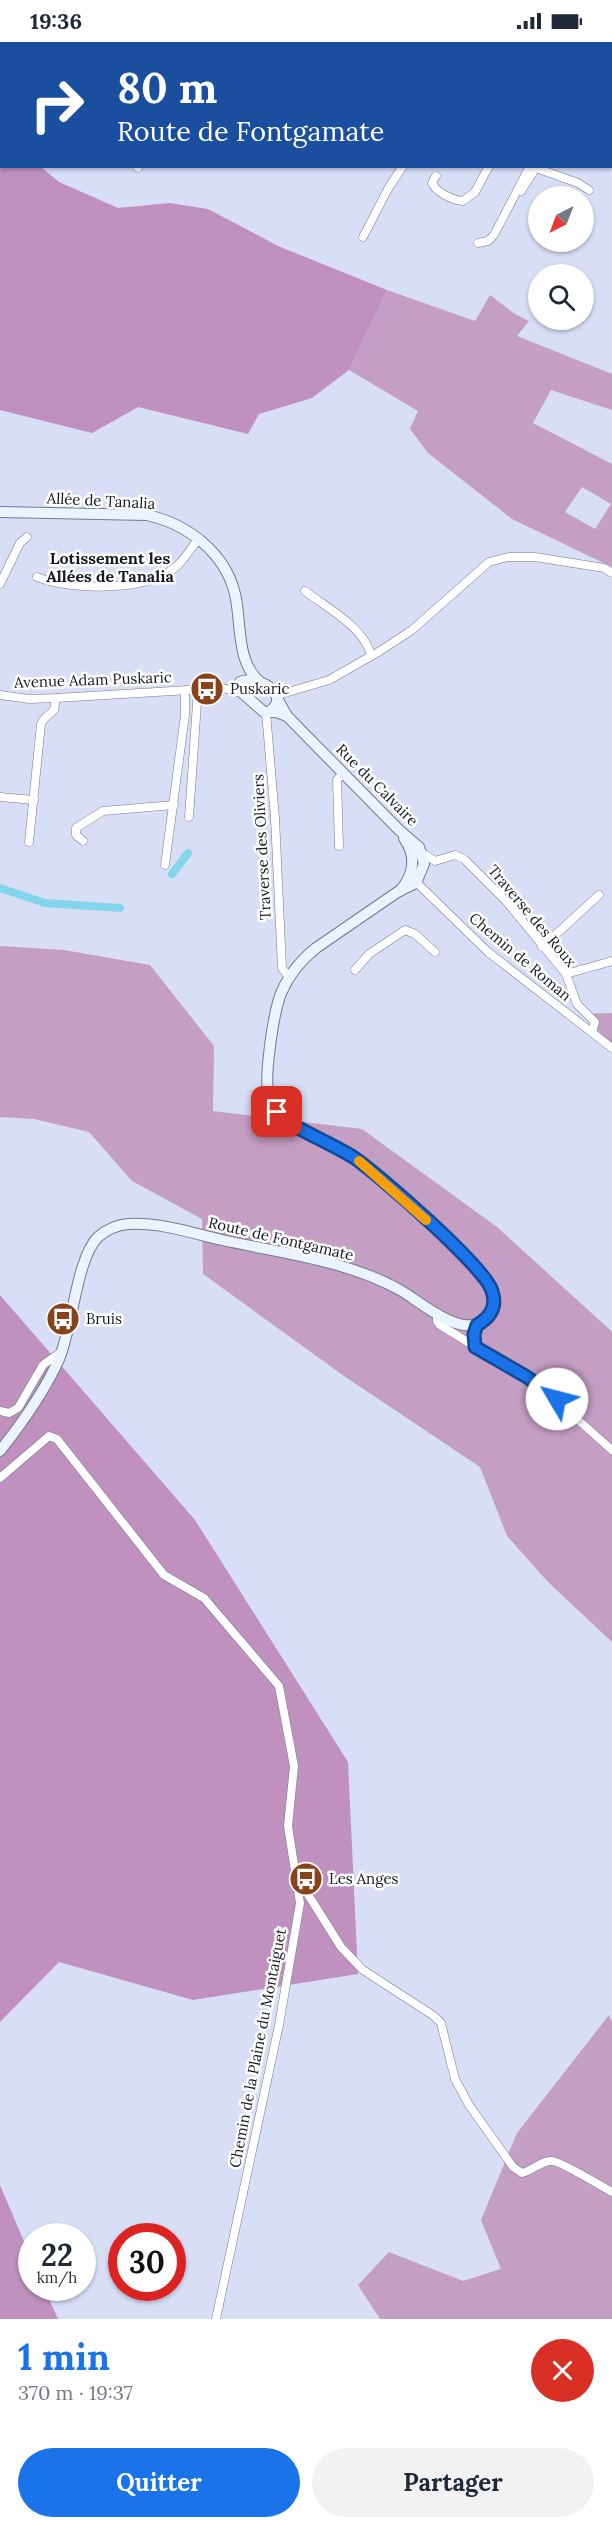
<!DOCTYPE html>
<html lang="fr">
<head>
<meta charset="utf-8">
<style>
	:root { --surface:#fff; --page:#f2f2f3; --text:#1f2937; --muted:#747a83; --accent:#1a73e8 }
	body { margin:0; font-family:Lora,serif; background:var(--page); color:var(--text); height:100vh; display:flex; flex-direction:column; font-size:22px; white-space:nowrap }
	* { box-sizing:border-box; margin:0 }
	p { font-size:20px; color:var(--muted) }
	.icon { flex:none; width:33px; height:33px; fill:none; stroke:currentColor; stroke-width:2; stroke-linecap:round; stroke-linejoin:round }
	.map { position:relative; height:2277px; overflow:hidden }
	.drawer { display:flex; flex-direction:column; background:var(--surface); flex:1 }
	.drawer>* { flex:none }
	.guide { position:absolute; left:0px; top:0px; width:612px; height:126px; box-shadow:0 2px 4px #0004; background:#1a4fa0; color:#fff; overflow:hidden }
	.needle { width:39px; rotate:222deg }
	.buttons { position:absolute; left:528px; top:144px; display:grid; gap:12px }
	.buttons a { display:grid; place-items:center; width:66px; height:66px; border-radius:50%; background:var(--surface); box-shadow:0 2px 4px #0004; font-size:30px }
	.speed { position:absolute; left:18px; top:2181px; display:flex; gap:12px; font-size:30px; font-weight:700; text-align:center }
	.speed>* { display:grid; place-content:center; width:78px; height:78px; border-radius:50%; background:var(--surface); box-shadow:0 2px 4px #0004; line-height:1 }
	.speed small { font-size:15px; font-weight:400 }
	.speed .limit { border:9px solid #d22; background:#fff; color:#111 }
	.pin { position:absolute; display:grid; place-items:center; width:51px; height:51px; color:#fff; margin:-26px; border-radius:12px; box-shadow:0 3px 9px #0006 }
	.me { position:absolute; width:66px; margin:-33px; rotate:307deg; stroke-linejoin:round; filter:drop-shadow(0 0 4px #0008) }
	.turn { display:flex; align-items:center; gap:21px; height:126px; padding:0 18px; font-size:27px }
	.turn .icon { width:78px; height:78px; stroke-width:2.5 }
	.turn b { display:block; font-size:42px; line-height:51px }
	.round { display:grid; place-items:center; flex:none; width:63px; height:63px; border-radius:32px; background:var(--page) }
	.summary { display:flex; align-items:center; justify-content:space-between; height:102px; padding:0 18px }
	h1 { font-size:36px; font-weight:800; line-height:45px; color:var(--accent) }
	.action { display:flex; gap:12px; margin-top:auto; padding:12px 18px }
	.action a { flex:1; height:69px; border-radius:36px; background:var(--accent); color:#fff; font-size:24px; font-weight:800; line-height:69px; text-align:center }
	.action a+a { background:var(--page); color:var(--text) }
	.status { display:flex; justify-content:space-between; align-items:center; height:42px; padding:0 30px; background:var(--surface); direction:ltr }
	.status svg { height:16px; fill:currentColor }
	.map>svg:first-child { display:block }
</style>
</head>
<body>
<div class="status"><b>19:36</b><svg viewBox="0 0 49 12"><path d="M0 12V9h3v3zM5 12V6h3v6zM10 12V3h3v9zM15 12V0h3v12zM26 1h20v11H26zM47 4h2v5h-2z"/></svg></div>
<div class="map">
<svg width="612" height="2277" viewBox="0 0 612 2277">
	<rect width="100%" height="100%" fill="#d7def6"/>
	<g fill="#c59ec4" fill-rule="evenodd">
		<path d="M 387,248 L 475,279 L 490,253 L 515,272 L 529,279 L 517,294 L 612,332 L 612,368 L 551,348 L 533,381 L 612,422 L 612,525 L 512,477 L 428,411 L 410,387 L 418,369 L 349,328 ZM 582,445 L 611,462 L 595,487 L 565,470 Z"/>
		<path d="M 0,904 L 64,908 L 150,923 L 214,1004 L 213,1069 L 362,1087 L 497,1185 L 608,1286 L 612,1290 L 612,1600 L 548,1540 L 507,1494 L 480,1425 L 344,1334 L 203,1232 L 202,1177 L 132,1139 L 89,1090 L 34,1077 L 0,1075 Z"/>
		<path d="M 612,971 L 612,1002 L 581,972 Z"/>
		<path d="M 609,1973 L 612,1980 L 612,2277 L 380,2277 L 358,2243 L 389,2210 L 463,2239 L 501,2227 L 481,2178 L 517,2091 Z"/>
	</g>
	<g fill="#c090bf">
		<path d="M 0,90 L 2,124 L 41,125 L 59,140 L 118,166 L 170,161 L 208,167 L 278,204 L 387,248 L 349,328 L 312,356 L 259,372 L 248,392 L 138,365 L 92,391 L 0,368 Z"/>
		<path d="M 0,1253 L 195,1478 L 348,1720 L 358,1932 L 193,1958 L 59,1920 L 0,1980 Z"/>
		<path d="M 0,2143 L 31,2216 L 32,2246 L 44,2246 L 58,2277 L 0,2277 Z"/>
	</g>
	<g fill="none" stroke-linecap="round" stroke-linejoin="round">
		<g stroke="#84d4ec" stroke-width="8">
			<path d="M 172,832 L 188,811"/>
			<path d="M 0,846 L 45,861 L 120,866"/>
		</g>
		<defs>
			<g id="street">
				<path d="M 559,0 L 559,2"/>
				<path d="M 597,0 L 598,2"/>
				<path d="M 186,2 L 187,0"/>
				<path d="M 610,89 L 612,90"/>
				<path d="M 610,112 L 612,109"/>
				<path d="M 138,126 L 139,124"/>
				<path d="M 536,126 L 578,141 L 589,148"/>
				<path d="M 436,134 L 432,141 C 436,150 452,158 463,159 L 475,150 L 489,124"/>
				<path d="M 521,149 L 537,124"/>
				<path d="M 363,195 L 388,147 L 403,124"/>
				<path d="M 478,201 L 488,199 L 494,193 L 530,124"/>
				<path d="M 37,535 C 72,549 150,550 178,523 C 186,515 192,505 199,496"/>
				<path d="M 0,542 L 20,501 L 27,495"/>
				<path d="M 305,549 C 328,567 363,584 371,613"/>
				<path d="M 0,653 L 29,657 L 56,656 L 223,646 L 241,651"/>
				<path d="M 278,653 L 329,638 L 380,609 L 412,588 L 489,520 L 508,515 L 535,515 L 604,526 L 612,531"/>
				<path d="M 266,670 L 275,776 L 282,926 L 289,935"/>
				<path d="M 0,755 L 34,758"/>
				<path d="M 189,775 L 198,647"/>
				<path d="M 83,799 L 76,793 L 76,786 L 103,769 L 174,763"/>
				<path d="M 29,800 L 41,682 L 44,677 L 54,668 L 56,656"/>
				<path d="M 339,804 L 337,738 L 343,731"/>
				<path d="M 422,811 L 435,819 L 455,813 L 464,817 L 506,859 L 566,932 L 577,962 L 595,980 L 592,990"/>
				<path d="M 165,823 L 185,673 L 185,648"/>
				<path d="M 414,838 L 488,910 L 612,1006"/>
				<path d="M 542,905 L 599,853"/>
				<path d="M 355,928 L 369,912 L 405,888 L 415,892 L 435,910"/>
				<path d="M 566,932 L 612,919"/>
				<path d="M 437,1271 L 437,1279 L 440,1283 L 541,1345 L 612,1408"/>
				<path d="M 475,1305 L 474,1292 L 477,1283"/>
				<path d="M 0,1369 L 9,1371 L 18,1366 L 43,1323 L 61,1310"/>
				<path d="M 0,1436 L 49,1394 L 57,1397 L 164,1533 L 204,1556 L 279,1644 L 294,1724 L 288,1784 L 300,1861 L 279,1983 L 216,2277"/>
				<path d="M 297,1845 L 304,1846 L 341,1905 L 363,1928 L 434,1974 L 441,1981 L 455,2037 L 469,2063 L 513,2125 L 522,2131 C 532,2129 542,2118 552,2119 C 560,2119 603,2145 612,2150"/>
			</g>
			<g id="secondary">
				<path d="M 8,0 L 8,2"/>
				<path d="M 377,0 L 388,2"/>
				<path d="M 573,2 L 580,0"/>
				<path d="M 0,47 L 2,45"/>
				<path d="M 0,470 L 147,473 C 187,482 225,510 235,552 C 242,581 235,621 262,642"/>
				<path d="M 270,669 C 293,652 255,632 240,640 L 238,645 L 240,649 L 264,670 L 276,670 L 287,674"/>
				<path d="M 400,849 C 414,832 417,815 404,796"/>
				<path d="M 0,1409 C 22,1381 45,1349 59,1317 C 73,1285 76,1217 98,1195 C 106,1188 117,1183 128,1182 C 159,1180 192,1191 222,1198 C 281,1211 346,1218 400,1248 C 421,1260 461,1297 485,1278 C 494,1271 495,1258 492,1248 C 484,1225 379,1132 355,1117 C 333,1103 309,1093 288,1080 C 281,1073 274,1067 270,1058 C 262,1041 274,967 282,949 C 290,931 301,918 316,906 L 399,849 L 416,841 L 424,822 L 419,805 L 399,788 L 287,674 L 278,658"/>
			</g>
		</defs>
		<use href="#street" stroke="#747a8f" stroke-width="9"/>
		<use href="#secondary" stroke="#747a8f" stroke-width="12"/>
		<use href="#street" stroke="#fff" stroke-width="8"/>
		<use href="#secondary" stroke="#eaf4fe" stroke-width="10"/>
	</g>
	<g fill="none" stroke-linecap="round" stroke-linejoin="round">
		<defs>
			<path id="route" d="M 277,1070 L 288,1080 C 309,1093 332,1102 353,1115 C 376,1130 486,1226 492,1249 C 497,1264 491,1275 477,1283 L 474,1292 L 475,1305 L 527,1335 L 557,1357"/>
		</defs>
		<use href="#route" stroke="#114b97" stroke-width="15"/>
		<use href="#route" stroke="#1a73e8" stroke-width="10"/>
		<path stroke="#f59e0b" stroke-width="10" d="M 359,1119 L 426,1178"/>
	</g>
	<defs>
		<symbol id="bus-disc" viewBox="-11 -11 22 22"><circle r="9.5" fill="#88431a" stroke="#fff"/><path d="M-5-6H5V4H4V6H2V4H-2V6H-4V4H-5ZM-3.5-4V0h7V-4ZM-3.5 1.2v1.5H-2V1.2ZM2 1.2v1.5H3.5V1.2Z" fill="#fff"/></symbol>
	</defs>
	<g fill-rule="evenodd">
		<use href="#bus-disc" x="188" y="628" width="38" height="38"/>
		<use href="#bus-disc" x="44" y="1258" width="38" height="38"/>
		<use href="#bus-disc" x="287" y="1818" width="38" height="38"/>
	</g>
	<g text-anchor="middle" stroke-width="5" stroke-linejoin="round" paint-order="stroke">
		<g font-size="15" fill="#161921" stroke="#fff">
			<text transform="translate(101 459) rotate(3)" y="5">Allée de Tanalia</text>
			<text transform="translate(93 638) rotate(-2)" y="5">Avenue Adam Puskaric</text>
			<text transform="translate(377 743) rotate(45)" y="5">Rue du Calvaire</text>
			<text transform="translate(262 805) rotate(-93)" y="5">Traverse des Oliviers</text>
			<text transform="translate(532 874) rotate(50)" y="5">Traverse des Roux</text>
			<text transform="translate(520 915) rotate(40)" y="5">Chemin de Roman</text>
			<text transform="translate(281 1197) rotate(13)" y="5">Route de Fontgamate</text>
			<text transform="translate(258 2006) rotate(-79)" y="5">Chemin de la Plaine du Montaiguet</text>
		</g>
		<g font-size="15" fill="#161921" stroke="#fff" text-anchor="start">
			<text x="230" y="652">Puskaric</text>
			<text x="86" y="1282">Bruis</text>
			<text x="329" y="1842">Les Anges</text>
		</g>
		<g font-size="16" font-weight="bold" fill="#161921" stroke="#fff">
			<text x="110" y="522">Lotissement les<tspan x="110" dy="18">Allées de Tanalia</tspan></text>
		</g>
	</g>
</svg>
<div class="buttons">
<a><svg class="needle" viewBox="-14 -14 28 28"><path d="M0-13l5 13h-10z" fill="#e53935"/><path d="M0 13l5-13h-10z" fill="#747a83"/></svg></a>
<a><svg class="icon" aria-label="search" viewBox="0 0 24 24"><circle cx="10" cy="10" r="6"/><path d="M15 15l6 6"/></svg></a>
</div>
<div class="speed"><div>22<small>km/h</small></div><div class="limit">30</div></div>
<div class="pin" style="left:277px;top:1070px;background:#d93025"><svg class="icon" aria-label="arrive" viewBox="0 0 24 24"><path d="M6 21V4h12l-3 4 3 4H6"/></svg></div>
<svg class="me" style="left:557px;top:1357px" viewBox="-20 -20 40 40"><circle r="19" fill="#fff"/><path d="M0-13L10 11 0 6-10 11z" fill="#1a73e8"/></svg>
<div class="guide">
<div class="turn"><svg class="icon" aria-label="right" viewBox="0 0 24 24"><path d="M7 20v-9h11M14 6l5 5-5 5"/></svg><div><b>80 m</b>Route de Fontgamate</div></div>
</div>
</div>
<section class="drawer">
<div class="summary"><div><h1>1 min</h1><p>370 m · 19:37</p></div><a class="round" style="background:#d93025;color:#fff"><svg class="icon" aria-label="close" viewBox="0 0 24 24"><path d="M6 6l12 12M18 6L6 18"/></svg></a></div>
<div class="action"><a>Quitter</a><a>Partager</a></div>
</section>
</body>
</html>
